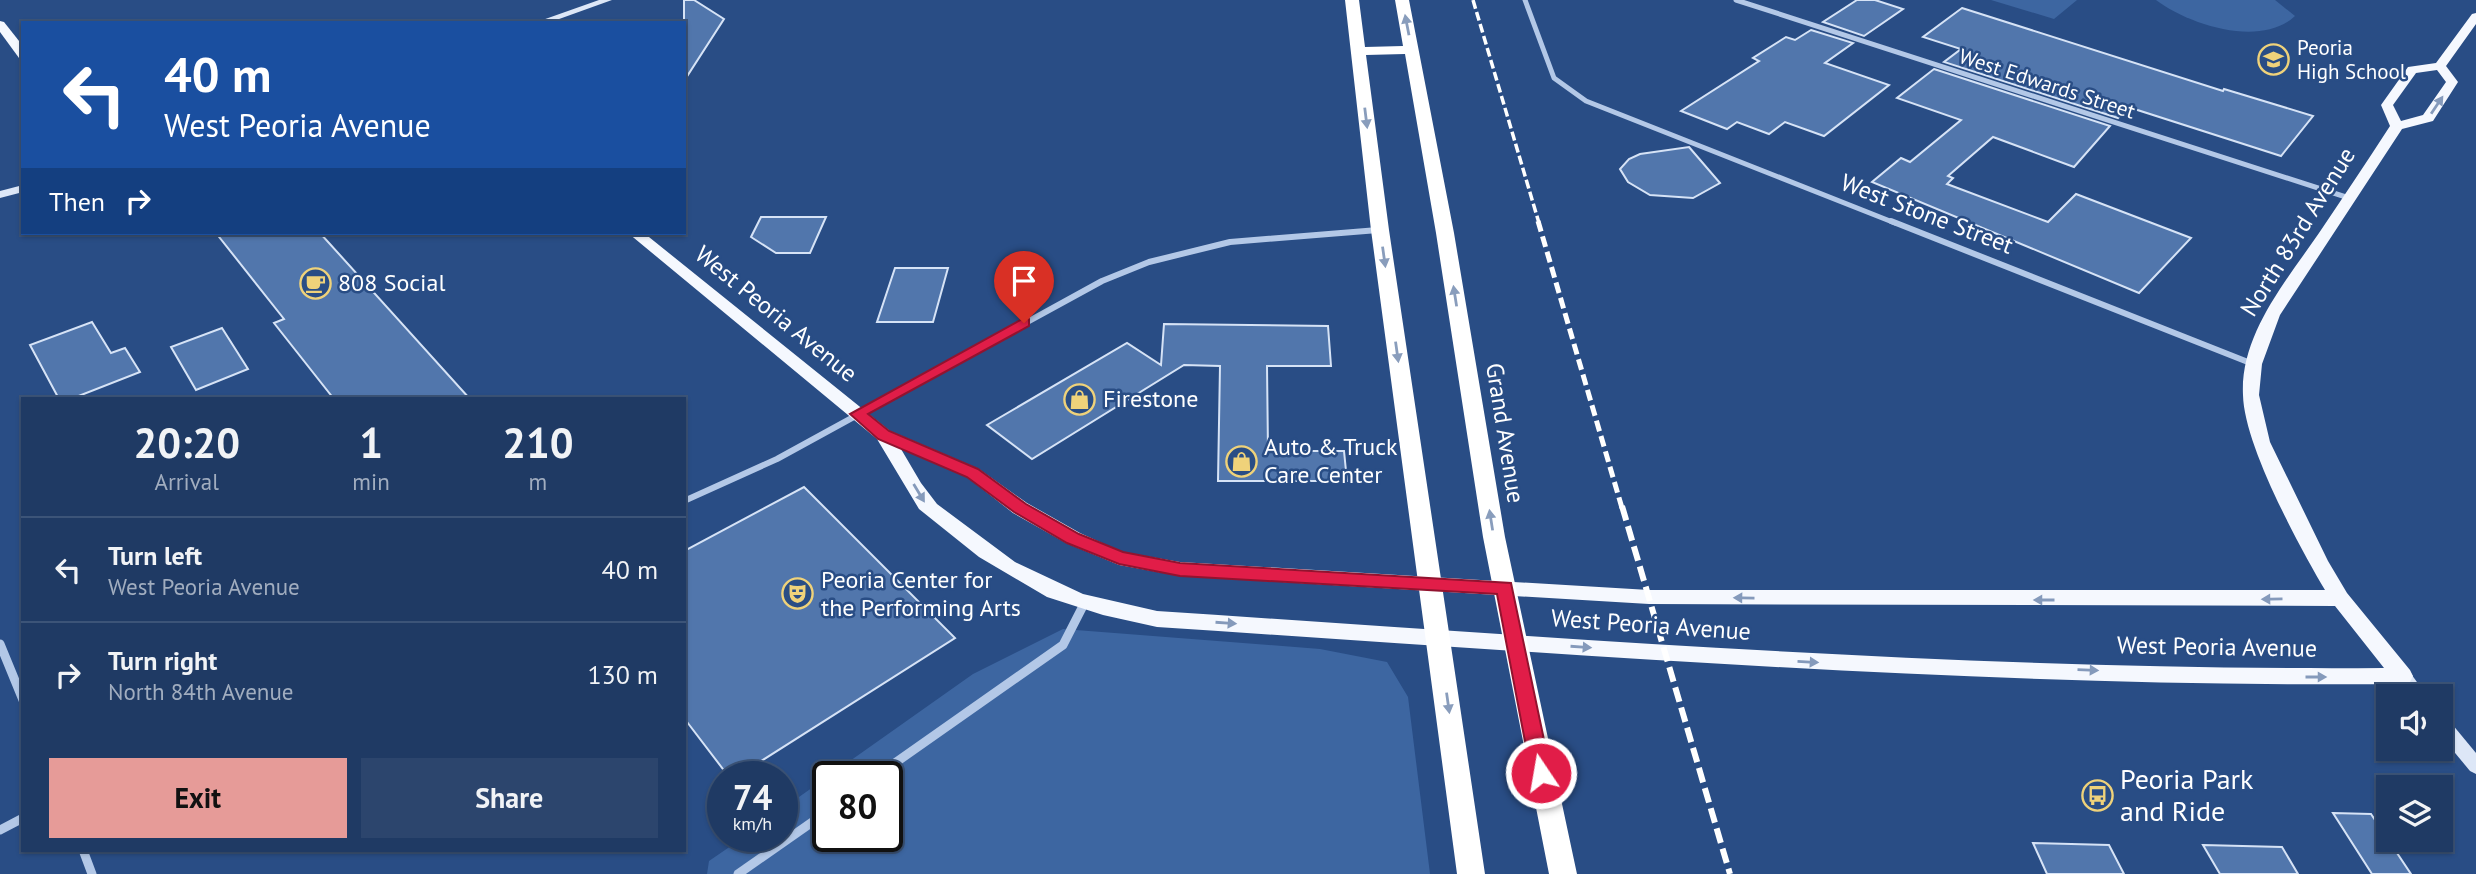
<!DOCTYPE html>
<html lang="en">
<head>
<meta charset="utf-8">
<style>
	:root { --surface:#1f3a64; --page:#2c456d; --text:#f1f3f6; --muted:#a1adbf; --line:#3c5478; --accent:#e69b98 }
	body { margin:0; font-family:"PT Sans",sans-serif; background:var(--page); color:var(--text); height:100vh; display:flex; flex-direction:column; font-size:26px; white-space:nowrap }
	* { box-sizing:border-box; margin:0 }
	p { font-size:23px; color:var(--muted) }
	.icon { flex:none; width:38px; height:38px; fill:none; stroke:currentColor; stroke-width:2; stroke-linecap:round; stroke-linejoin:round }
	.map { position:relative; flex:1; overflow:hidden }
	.sheet { position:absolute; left:21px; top:397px; width:665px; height:455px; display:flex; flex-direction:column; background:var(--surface); border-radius:0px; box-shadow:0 2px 5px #0004,0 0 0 2px var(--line) }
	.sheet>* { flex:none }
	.banner { position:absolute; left:21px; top:21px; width:665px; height:214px; border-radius:0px; box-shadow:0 2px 5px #0004,0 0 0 2px var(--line); background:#1a4fa0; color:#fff; overflow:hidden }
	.buttons { position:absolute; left:2376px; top:684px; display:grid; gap:14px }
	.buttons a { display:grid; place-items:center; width:77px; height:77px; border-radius:0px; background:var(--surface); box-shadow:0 2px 5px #0004,0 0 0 2px var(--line); font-size:35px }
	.speed { position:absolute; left:707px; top:761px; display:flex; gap:14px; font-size:35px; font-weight:700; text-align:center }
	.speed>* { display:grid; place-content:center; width:91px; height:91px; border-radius:50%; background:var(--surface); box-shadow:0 2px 5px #0004,0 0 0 2px var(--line); line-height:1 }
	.speed small { font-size:18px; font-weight:400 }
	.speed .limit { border:4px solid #111; border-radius:10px; background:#fff; color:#111 }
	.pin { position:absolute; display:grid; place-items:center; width:60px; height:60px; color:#fff; margin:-72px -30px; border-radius:50% 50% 50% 0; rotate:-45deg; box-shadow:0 0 7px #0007 }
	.pin .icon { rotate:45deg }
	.me { position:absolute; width:77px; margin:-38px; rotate:348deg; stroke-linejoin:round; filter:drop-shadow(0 0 5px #0008) }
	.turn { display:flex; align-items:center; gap:24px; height:147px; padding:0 28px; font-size:32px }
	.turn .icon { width:91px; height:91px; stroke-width:2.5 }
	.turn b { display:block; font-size:49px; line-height:60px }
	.then { display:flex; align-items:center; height:66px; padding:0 28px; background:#0003; gap:14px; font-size:26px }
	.eta { display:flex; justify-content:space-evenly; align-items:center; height:119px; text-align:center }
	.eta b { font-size:42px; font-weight:700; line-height:49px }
	.action { display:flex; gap:14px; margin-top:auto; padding:14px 28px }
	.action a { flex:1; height:80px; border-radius:0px; background:var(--accent); color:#111; font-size:28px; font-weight:700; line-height:80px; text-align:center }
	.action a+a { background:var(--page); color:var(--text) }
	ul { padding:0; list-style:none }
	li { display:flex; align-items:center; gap:21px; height:105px; padding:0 28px; border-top:2px solid var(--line) }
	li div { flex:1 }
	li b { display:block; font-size:26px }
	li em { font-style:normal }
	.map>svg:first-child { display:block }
</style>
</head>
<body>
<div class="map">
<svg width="2476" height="874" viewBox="0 0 2476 874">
	<rect width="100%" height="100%" fill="#294d85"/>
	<g fill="#3d66a1" fill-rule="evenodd">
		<path d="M 1991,0 L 2077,0 L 2054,19 Z"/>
		<path d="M 2156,0 L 2275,0 L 2295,16 C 2261,48 2189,25 2156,0 Z"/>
		<path d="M 1063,629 L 1320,649 L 1387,662 L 1408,697 L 1430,874 L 707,874 L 709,861 L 744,837 L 782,836 L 782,809 L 973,674 ZM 828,777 L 887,777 L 887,836 L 828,836 Z"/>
	</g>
	<g fill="#5176ac" stroke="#d6e3f6" stroke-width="2">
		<path d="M 684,0 L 694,0 L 724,19 L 684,81 Z"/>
		<path d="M 1857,0 L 1875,0 L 1903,9 L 1864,36 L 1823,22 Z"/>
		<path d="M 1962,8 L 2223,91 L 2224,89 L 2313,116 L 2281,156 L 2128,107 L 2118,118 L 1944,62 L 1961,49 L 1923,37 Z"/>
		<path d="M 1811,30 L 1853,43 L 1825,63 L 1889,85 L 1824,136 L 1785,122 L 1769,134 L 1737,122 L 1727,129 L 1681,111 L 1759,61 L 1753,58 L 1786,37 L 1795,40 Z"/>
		<path d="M 1934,69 L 2110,126 L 2074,167 L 1993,137 L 1948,176 L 1953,178 L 1947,184 L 2048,222 L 2076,194 L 2191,238 L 2139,293 L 1872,182 L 1901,158 L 1910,162 L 1961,120 L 1897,98 Z"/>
		<path d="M 1689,147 L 1720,183 L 1693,198 L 1650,195 L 1628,182 L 1620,169 L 1629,159 L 1640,154 Z"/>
		<path d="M 761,217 L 826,217 L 810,253 L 776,253 L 751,237 Z"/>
		<path d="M 216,233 L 320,233 L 470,399 L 334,399 L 274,323 L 284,319 Z"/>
		<path d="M 895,268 L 948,268 L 933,322 L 877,322 Z"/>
		<path d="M 92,322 L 111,353 L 125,348 L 140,372 L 71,399 L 59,399 L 30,345 Z"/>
		<path d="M 1164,324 L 1328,326 L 1331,366 L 1267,366 L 1268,451 L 1344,451 L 1347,481 L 1218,481 L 1220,366 L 1184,365 L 1032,459 L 987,425 L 1127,343 L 1161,365 Z"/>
		<path d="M 222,328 L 248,369 L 196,390 L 171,347 Z"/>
		<path d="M 804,487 L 955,638 L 736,777 L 729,777 L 684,718 L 684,551 Z"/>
		<path d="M 2333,813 L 2371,814 L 2411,874 L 2372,874 Z"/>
		<path d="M 2033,843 L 2109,845 L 2124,874 L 2047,874 Z"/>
		<path d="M 2203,845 L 2282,847 L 2298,874 L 2220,874 Z"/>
	</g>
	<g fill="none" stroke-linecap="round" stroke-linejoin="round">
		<g stroke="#b3c8e7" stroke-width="5">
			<path d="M 1525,0 L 1554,78 L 1586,101 L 1895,223"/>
			<path d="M 1736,0 L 2349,198"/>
		</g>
		<g stroke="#b3c8e7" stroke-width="6">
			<path d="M 1891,221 L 2253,364"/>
			<path d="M 684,501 L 777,459 L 1102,281 L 1149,262 L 1230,242 L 1378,230"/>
		</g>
		<g stroke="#b3c8e7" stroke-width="9">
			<path d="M 0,644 L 23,700"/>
			<path d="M 875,777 L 1063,645 L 1084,604"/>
			<path d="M 0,830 L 23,818"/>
			<path d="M 83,850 L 92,874"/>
			<path d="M 738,874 L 828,811"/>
		</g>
		<g fill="#dde7f7" fill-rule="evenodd">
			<path d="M 599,0 L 612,0 L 548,23 L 534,23 Z"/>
			<path d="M 23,185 L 23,192 L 0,198 L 0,191 Z"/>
			<path d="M 2403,669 L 2409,671 L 2427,696 L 2410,696 L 2395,676 L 2397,671 Z"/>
			<path d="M 2441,716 L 2447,718 L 2476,753 L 2476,774 L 2470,771 L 2441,736 Z"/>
		</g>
		<g fill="#f5f8fe" fill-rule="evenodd">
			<path d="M 2476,13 L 2476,24 L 2446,66 L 2458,82 L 2433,121 L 2402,129 L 2280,315 L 2262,364 L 2259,395 L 2270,442 L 2328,561 L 2347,593 L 2410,670 L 2413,676 L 2410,682 L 2403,684 C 1987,688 1572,654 1157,627 L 1103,615 L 1047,597 L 979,557 L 919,509 L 877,439 L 628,233 L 644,233 L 890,431 L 979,469 L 1027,503 L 1080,533 L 1122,552 L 1180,562 L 1649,590 L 2325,590 C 2299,546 2244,445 2243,395 C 2240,334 2287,280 2319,233 C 2343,197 2367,162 2390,126 L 2381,105 L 2408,67 L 2436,63 L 2472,14 ZM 2437,70 L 2446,82 L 2423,115 L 2401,121 L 2393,105 L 2416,73 ZM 901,449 L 967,477 L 1013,513 L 1066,543 L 1119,565 L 1180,576 L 1649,604 L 2335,606 L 2384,668 C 1975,671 1566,638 1157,611 L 1083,594 L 1015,562 L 937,504 L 921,483 Z"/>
			<path d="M 0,21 L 4,22 L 23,46 L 23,59 L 19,58 L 0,32 Z"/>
		</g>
		<path fill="#fff" fill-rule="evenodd" d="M 1345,0 L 1359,0 L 1365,47 L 1403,46 L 1395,0 L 1409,0 L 1454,233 L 1505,537 L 1577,874 L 1549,874 L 1483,537 L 1436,233 L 1405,54 L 1366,55 L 1389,230 L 1485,874 L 1457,874 L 1371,230 Z"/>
		<path stroke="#fff" stroke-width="3.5" stroke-dasharray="9 3.5" stroke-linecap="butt" d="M 1473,0 L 1539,223"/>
		<path stroke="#fff" stroke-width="5" stroke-dasharray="11 5" stroke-linecap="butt" d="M 1538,221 L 1622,508"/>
		<path stroke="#fff" stroke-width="6" stroke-dasharray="15 6" stroke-linecap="butt" d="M 1622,506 L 1730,874"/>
	</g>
	<defs><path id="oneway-solid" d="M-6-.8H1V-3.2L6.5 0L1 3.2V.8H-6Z" transform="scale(1.75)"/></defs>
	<g fill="#899dbc">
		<use href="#oneway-solid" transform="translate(1407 25) rotate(-101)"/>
		<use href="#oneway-solid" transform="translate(1366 118) rotate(83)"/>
		<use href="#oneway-solid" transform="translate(1384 257) rotate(82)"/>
		<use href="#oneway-solid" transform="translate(1455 296) rotate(-99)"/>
		<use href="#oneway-solid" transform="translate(1397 352) rotate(82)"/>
		<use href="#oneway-solid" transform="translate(1491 520) rotate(-99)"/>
		<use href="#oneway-solid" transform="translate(1448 703) rotate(82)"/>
	</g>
	<g fill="#859abb">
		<use href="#oneway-solid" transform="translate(2437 105) rotate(-56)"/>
		<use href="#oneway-solid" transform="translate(919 493) rotate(59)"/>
		<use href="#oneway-solid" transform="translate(1744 598) rotate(-179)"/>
		<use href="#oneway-solid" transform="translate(2272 599) rotate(179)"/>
		<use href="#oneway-solid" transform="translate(2044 600) rotate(-180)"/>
		<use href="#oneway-solid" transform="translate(1226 623) rotate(4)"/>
		<use href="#oneway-solid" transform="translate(1581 647) rotate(4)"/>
		<use href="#oneway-solid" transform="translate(1808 662) rotate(3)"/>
		<use href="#oneway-solid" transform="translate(2088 670) rotate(2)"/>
		<use href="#oneway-solid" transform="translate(2316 677)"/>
	</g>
	<path fill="#e11d48" stroke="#92132f" stroke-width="2" d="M 1024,318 L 1029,319 L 1029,326 L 868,414 L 889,431 L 978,469 L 1026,504 L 1079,534 L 1123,552 L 1180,563 L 1511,583 L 1551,773 L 1548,779 L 1541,782 L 1534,779 L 1531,773 L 1497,594 L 1180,576 L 1119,564 L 1067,543 L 1014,512 L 967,477 L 878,439 L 850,414 Z"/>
	<defs>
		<symbol id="school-ring" viewBox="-11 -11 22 22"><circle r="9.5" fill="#294d85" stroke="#efd27a" stroke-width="1.5"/><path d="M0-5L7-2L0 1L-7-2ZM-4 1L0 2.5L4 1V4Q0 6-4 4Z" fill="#efd27a"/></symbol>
		<symbol id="cafe-ring" viewBox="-11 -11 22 22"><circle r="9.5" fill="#294d85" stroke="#efd27a" stroke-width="1.5"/><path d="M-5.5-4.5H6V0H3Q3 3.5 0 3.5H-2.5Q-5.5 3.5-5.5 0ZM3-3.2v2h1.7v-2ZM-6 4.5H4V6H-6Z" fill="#efd27a"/></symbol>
		<symbol id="shop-ring" viewBox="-11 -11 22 22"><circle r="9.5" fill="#294d85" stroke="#efd27a" stroke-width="1.5"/><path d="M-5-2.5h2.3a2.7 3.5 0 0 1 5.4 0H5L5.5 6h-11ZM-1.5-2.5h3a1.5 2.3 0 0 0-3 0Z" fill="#efd27a"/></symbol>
		<symbol id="theatre-ring" viewBox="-11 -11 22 22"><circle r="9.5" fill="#294d85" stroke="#efd27a" stroke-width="1.5"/><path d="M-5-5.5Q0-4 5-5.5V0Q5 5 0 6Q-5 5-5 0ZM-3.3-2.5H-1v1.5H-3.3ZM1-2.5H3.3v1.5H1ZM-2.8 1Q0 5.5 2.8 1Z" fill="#efd27a"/></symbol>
		<symbol id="bus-ring" viewBox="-11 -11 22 22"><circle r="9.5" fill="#294d85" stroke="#efd27a" stroke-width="1.5"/><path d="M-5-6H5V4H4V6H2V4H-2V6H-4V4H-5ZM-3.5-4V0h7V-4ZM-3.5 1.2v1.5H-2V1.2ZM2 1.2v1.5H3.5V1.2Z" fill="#efd27a"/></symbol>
	</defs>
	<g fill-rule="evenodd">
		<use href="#school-ring" x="2256" y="42" width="35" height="35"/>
		<use href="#cafe-ring" x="298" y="266" width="35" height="35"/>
		<use href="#shop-ring" x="1062" y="382" width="35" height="35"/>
		<use href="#shop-ring" x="1224" y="444" width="35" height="35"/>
		<use href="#theatre-ring" x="780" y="576" width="35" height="35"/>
		<use href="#bus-ring" x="2080" y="778" width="35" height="35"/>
	</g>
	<g text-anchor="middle" stroke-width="5" stroke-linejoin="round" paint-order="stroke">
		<g font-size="21" fill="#fff" stroke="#294d85" text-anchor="start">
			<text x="2297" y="55">Peoria<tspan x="2297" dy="24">High School</tspan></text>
		</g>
		<g font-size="21" fill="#fff" stroke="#294d85">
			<text transform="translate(2047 84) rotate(18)" y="7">West Edwards Street</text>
		</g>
		<g font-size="24" fill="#fff" stroke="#294d85">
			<text transform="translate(1927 214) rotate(21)" y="8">West Stone Street</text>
			<text transform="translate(2298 232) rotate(-58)" y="8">North 83rd Avenue</text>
			<text transform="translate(776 314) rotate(39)" y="8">West Peoria Avenue</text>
			<text transform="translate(1505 433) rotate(81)" y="8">Grand Avenue</text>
			<text transform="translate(1651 625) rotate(4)" y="8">West Peoria Avenue</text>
			<text transform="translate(2217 647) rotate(1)" y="8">West Peoria Avenue</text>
		</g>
		<g font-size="24" fill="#fff" stroke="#294d85" text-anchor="start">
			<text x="338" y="291">808 Social</text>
			<text x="1103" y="407">Firestone</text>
			<text x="1264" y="455">Auto &amp; Truck<tspan x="1264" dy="28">Care Center</tspan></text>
			<text x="821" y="588">Peoria Center for<tspan x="821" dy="28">the Performing Arts</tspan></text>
		</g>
		<g font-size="28" fill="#fff" stroke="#294d85" text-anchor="start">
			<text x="2120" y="789">Peoria Park<tspan x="2120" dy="32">and Ride</tspan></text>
		</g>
	</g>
</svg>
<div class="buttons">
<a><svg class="icon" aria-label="sound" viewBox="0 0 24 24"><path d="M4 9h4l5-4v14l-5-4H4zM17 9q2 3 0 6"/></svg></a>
<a><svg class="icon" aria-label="layers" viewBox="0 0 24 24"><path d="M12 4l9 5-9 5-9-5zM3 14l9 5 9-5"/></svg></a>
</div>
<div class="speed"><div>74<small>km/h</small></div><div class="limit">80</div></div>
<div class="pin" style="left:1024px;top:323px;background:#d93025"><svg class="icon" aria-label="arrive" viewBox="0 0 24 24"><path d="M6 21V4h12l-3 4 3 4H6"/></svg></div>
<svg class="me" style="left:1541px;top:773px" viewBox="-20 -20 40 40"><circle r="17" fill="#e11d48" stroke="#fff" stroke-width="3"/><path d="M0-11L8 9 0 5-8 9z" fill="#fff"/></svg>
<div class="banner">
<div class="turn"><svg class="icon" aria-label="left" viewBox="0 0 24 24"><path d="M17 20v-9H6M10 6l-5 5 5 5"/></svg><div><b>40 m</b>West Peoria Avenue</div></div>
<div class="then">Then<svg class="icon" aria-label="right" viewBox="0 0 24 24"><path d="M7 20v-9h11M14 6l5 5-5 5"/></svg></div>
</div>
<section class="sheet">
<div class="eta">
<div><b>20:20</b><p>Arrival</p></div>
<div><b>1</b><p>min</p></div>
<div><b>210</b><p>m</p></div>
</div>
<ul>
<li><svg class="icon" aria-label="left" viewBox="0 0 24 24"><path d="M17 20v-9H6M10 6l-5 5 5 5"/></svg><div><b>Turn left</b><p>West Peoria Avenue</p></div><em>40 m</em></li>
<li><svg class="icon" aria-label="right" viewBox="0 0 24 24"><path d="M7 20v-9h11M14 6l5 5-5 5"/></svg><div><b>Turn right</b><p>North 84th Avenue</p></div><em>130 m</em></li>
</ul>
<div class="action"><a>Exit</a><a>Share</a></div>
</section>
</div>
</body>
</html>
